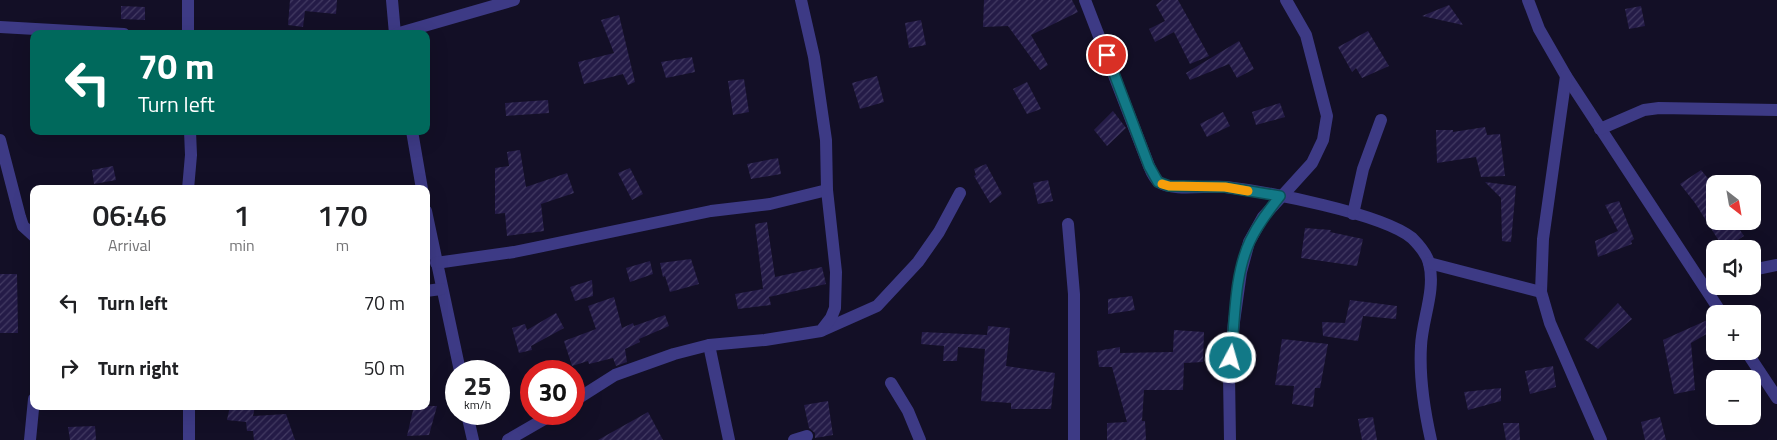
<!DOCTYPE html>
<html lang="en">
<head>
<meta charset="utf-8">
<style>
	:root { --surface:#fff; --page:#f2f2f2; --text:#202124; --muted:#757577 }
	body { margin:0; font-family:"Titillium Web",sans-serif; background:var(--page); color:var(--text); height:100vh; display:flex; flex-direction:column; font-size:19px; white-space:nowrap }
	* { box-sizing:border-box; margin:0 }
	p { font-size:16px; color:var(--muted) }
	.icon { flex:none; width:28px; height:28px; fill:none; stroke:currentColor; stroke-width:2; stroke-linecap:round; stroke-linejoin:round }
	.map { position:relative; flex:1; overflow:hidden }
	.details { position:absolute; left:30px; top:185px; width:400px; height:225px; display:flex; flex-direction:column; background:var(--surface); border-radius:10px; box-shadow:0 5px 20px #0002 }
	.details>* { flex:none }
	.hud { position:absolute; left:30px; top:30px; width:400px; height:105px; border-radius:10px; box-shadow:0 5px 20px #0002; background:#00695c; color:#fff; overflow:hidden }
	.needle { width:32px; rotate:149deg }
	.fabs { position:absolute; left:1706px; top:175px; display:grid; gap:10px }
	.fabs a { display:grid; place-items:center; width:55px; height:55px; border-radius:10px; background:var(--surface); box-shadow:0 5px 20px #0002; font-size:25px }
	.speed { position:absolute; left:445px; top:360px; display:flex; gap:10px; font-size:25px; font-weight:700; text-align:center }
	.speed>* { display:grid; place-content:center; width:65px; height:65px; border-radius:50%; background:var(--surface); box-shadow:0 5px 20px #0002; line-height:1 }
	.speed small { font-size:12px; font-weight:400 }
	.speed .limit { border:8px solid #d22; background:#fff; color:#111 }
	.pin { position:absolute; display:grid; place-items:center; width:42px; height:42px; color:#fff; margin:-21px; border:2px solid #fff; border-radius:50%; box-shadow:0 1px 5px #0007 }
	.me { position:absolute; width:55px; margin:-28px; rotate:6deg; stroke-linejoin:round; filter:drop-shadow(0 0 4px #0008) }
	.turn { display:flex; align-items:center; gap:18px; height:105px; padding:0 25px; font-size:22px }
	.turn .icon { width:65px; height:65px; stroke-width:2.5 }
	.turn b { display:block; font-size:35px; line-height:42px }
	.eta { display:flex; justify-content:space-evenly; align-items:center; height:85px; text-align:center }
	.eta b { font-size:30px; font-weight:600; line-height:35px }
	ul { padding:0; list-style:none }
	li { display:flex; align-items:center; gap:15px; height:65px; padding:0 25px }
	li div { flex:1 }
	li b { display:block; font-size:19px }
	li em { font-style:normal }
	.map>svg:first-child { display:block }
</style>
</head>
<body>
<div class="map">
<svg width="1777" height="440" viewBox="0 0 1777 440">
	<defs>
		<pattern id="building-hatch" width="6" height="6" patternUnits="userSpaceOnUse" patternTransform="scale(1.25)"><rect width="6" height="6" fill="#241b47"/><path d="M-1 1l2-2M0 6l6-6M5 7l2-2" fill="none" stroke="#433b63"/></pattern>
	</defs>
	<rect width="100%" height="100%" fill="#130f26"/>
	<g fill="url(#building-hatch)">
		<path d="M 290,0 L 337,0 L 336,14 L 305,11 L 303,27 L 288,25 Z"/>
		<path d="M 984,0 L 1072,0 L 1078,12 L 1031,35 L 1048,65 L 1040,70 L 1008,26 L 983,27 Z"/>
		<path d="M 1162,0 L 1178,0 L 1209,56 L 1190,64 L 1174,32 L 1155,42 L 1149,29 L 1165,21 L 1156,5 Z"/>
		<path d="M 1449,5 L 1463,25 L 1422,16 Z"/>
		<path d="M 121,6 L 145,7 L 145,20 L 121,19 Z"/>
		<path d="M 1641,6 L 1645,26 L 1629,29 L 1625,9 Z"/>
		<path d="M 619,15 L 635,82 L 628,85 L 623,74 L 584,84 L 578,62 L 614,53 L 601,20 Z"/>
		<path d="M 921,20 L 926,45 L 909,48 L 905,23 Z"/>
		<path d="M 1368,31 L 1389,66 L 1362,78 L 1356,68 L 1352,72 L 1338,47 Z"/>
		<path d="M 1239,41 L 1254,69 L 1237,78 L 1229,64 L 1190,80 L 1186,73 Z"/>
		<path d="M 692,57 L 695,72 L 666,78 L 661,62 Z"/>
		<path d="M 877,76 L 884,102 L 860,109 L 852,83 Z"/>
		<path d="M 744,79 L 749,112 L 733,115 L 728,81 Z"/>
		<path d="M 1027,82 L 1041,109 L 1027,114 L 1013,89 Z"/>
		<path d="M 548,100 L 549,113 L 506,116 L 505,103 Z"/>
		<path d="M 1280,103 L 1285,117 L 1256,125 L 1252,112 Z"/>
		<path d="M 1113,111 L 1126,128 L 1107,146 L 1094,130 Z"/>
		<path d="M 1223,112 L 1230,126 L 1207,137 L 1200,124 Z"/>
		<path d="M 1485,127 L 1487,135 L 1500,134 L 1505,176 L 1481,177 L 1476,157 L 1437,163 L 1436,130 L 1453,130 L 1453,132 Z"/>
		<path d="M 520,150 L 526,187 L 567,173 L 574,193 L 541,204 L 544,231 L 507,236 L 505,213 L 495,214 L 495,168 L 509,166 L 507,152 Z"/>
		<path d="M 778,158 L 781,174 L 751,179 L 747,164 Z"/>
		<path d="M 986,164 L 1002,194 L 990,203 L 974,176 L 976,175 L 974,169 Z"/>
		<path d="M 113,166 L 116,180 L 94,184 L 92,170 Z"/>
		<path d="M 630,168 L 643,194 L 632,200 L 618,173 Z"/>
		<path d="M 1701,170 L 1715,187 L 1715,221 L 1734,221 L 1744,236 L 1724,249 L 1695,203 L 1680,184 Z"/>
		<path d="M 1048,180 L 1053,201 L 1038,204 L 1033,183 Z"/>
		<path d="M 1485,182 L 1516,186 L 1511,242 L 1502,241 L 1501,198 Z"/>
		<path d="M 1619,201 L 1634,239 L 1631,241 L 1632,244 L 1598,257 L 1595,241 L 1618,231 L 1605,205 Z"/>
		<path d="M 767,222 L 775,277 L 822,267 L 826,284 L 769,297 L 771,305 L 738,309 L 735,294 L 763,289 L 755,224 Z"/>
		<path d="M 1305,228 L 1331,230 L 1330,232 L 1363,239 L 1357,266 L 1301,258 Z"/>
		<path d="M 691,259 L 699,284 L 670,292 L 665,276 L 663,277 L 660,263 Z"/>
		<path d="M 650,261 L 653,274 L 630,282 L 626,268 Z"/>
		<path d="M 0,274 L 17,274 L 18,333 L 0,333 Z"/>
		<path d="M 592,280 L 593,296 L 575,301 L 570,287 Z"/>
		<path d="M 1132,296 L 1135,310 L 1108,314 L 1108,299 Z"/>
		<path d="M 614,297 L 622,328 L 633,323 L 634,326 L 665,315 L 669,326 L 639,339 L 640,342 L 625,349 L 627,362 L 616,366 L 613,358 L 589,364 L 588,361 L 572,366 L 564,341 L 596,329 L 588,306 Z"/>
		<path d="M 1350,300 L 1397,306 L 1396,319 L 1363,316 L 1358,341 L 1323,336 L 1322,322 L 1345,323 Z"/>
		<path d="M 1618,303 L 1632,319 L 1598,349 L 1584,339 Z"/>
		<path d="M 556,313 L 564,328 L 531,346 L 532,350 L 519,353 L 512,328 L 525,324 L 527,330 Z"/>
		<path d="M 1714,317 L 1715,329 L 1691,343 L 1695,390 L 1674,394 L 1663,340 Z"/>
		<path d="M 988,326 L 1010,328 L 1006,366 L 1055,373 L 1051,409 L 1011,409 L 1011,403 L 981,401 L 985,349 L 958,347 L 957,361 L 943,361 L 944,346 L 921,344 L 922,332 L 987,335 Z"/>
		<path d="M 1174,330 L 1204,332 L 1203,362 L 1184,363 L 1183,390 L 1144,390 L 1142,421 L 1145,421 L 1146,440 L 1107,440 L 1107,423 L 1127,422 L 1112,367 L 1099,367 L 1097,351 L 1120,347 L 1120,353 L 1173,352 Z"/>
		<path d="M 1282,339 L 1328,344 L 1320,388 L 1315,388 L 1313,407 L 1292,404 L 1294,386 L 1275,385 Z"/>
		<path d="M 1553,366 L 1556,387 L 1530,394 L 1525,371 Z"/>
		<path d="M 1501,388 L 1501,401 L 1468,410 L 1464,392 Z"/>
		<path d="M 828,401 L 833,435 L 815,438 L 815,433 L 809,428 L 804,405 Z"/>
		<path d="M 230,406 L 255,406 L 253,416 L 286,414 L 295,440 L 254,440 L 253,431 L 247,431 L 246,422 L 227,420 Z"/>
		<path d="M 414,406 L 437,406 L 429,435 L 407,436 Z"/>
		<path d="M 648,412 L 663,440 L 598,440 Z"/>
		<path d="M 1373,417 L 1377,440 L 1362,440 L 1358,419 Z"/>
		<path d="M 1660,417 L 1666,440 L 1645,440 L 1641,422 Z"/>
		<path d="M 1503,423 L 1519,423 L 1520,440 L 1506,440 Z"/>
		<path d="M 95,426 L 96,440 L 70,440 L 68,427 Z"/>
	</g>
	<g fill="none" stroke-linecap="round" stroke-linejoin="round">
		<g stroke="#3d3a85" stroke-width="12">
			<path d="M 392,0 L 395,34"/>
			<path d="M 1085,0 L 1149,166 C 1151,171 1155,179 1159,182 C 1171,192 1210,185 1226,187 C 1268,192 1381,213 1412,238 C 1418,244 1427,255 1429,263 C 1436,290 1422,320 1421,346 C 1419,379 1424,409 1431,440"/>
			<path d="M 1528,0 L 1539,29 L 1566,76 L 1722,314"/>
			<path d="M 0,27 L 124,34"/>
			<path d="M 188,34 L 188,0"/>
			<path d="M 396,34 L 514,0"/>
			<path d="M 1566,76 L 1543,239 L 1541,292 L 1550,323 L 1601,440"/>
			<path d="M 1600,129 L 1644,110 L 1659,108 L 1777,110"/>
			<path d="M 412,131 L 422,189"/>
			<path d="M 0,140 L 20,217 L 23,226 L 34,236"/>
			<path d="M 188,189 L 191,155 L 190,131"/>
			<path d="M 426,211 L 460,371"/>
			<path d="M 1353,214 L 1363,169 L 1381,120"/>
			<path d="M 1068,224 L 1074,294 L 1074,440"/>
			<path d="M 436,263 L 514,252 L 711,211 L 770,204 L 827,190"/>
			<path d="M 1429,263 L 1541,292"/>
			<path d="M 1752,270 L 1777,265"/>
			<path d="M 426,291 L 441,289"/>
			<path d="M 823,330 L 877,306 L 918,262 L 939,232 L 960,193"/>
			<path d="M 709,345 L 729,440"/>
			<path d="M 1746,351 L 1777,398"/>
			<path d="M 891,383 L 908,411 L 920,440"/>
			<path d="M 574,401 L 615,375 L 674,354 L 709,345 L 765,340 L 821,331 L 831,318 L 835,308 L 836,272 L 827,190 L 826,140 L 814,57 L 801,0"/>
			<path d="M 189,406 L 189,440"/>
			<path d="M 467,414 L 473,440"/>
			<path d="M 30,440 L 34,399"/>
			<path d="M 508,440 L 553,414"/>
			<path d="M 794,440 L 807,436"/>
			<path d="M 1230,440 L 1229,375 L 1234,322 L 1241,272 L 1249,242 L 1263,217 L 1312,163 L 1323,140 L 1327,116 L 1306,35 L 1286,0"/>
		</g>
	</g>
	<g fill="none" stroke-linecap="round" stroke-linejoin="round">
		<defs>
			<path id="route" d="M 1107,55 L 1149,166 L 1158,182 L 1169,186 L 1225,187 L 1280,196 C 1269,210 1258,224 1250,241 C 1234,275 1235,320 1231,358"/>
		</defs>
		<use href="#route" stroke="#0c4f58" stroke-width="12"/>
		<use href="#route" stroke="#127987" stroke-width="9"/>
		<path stroke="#f59e0b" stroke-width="9" d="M 1162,184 L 1169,186 L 1225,187 L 1248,191"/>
	</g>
</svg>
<div class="fabs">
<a><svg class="needle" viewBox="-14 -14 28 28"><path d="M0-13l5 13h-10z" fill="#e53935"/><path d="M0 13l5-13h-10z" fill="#757577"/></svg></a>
<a><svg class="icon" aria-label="sound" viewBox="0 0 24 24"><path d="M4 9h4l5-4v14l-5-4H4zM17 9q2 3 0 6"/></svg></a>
<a>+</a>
<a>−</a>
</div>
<div class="speed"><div>25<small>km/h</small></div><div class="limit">30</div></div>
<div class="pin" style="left:1107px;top:55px;background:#d93025"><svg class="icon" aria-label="arrive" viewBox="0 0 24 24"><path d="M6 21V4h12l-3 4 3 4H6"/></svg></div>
<svg class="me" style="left:1231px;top:358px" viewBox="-20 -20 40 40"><circle r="17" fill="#127987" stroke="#fff" stroke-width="3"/><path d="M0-11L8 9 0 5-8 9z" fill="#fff"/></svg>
<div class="hud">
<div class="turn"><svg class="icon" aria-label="left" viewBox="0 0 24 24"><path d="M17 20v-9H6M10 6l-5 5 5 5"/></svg><div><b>70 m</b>Turn left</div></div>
</div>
<section class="details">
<div class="eta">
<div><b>06:46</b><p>Arrival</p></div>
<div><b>1</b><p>min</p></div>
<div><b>170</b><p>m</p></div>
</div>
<ul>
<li><svg class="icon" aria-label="left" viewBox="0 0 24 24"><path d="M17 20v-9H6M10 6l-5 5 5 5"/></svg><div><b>Turn left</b></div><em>70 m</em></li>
<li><svg class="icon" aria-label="right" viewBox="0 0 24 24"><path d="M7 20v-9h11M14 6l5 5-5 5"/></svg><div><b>Turn right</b></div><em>50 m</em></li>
</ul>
</section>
</div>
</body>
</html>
